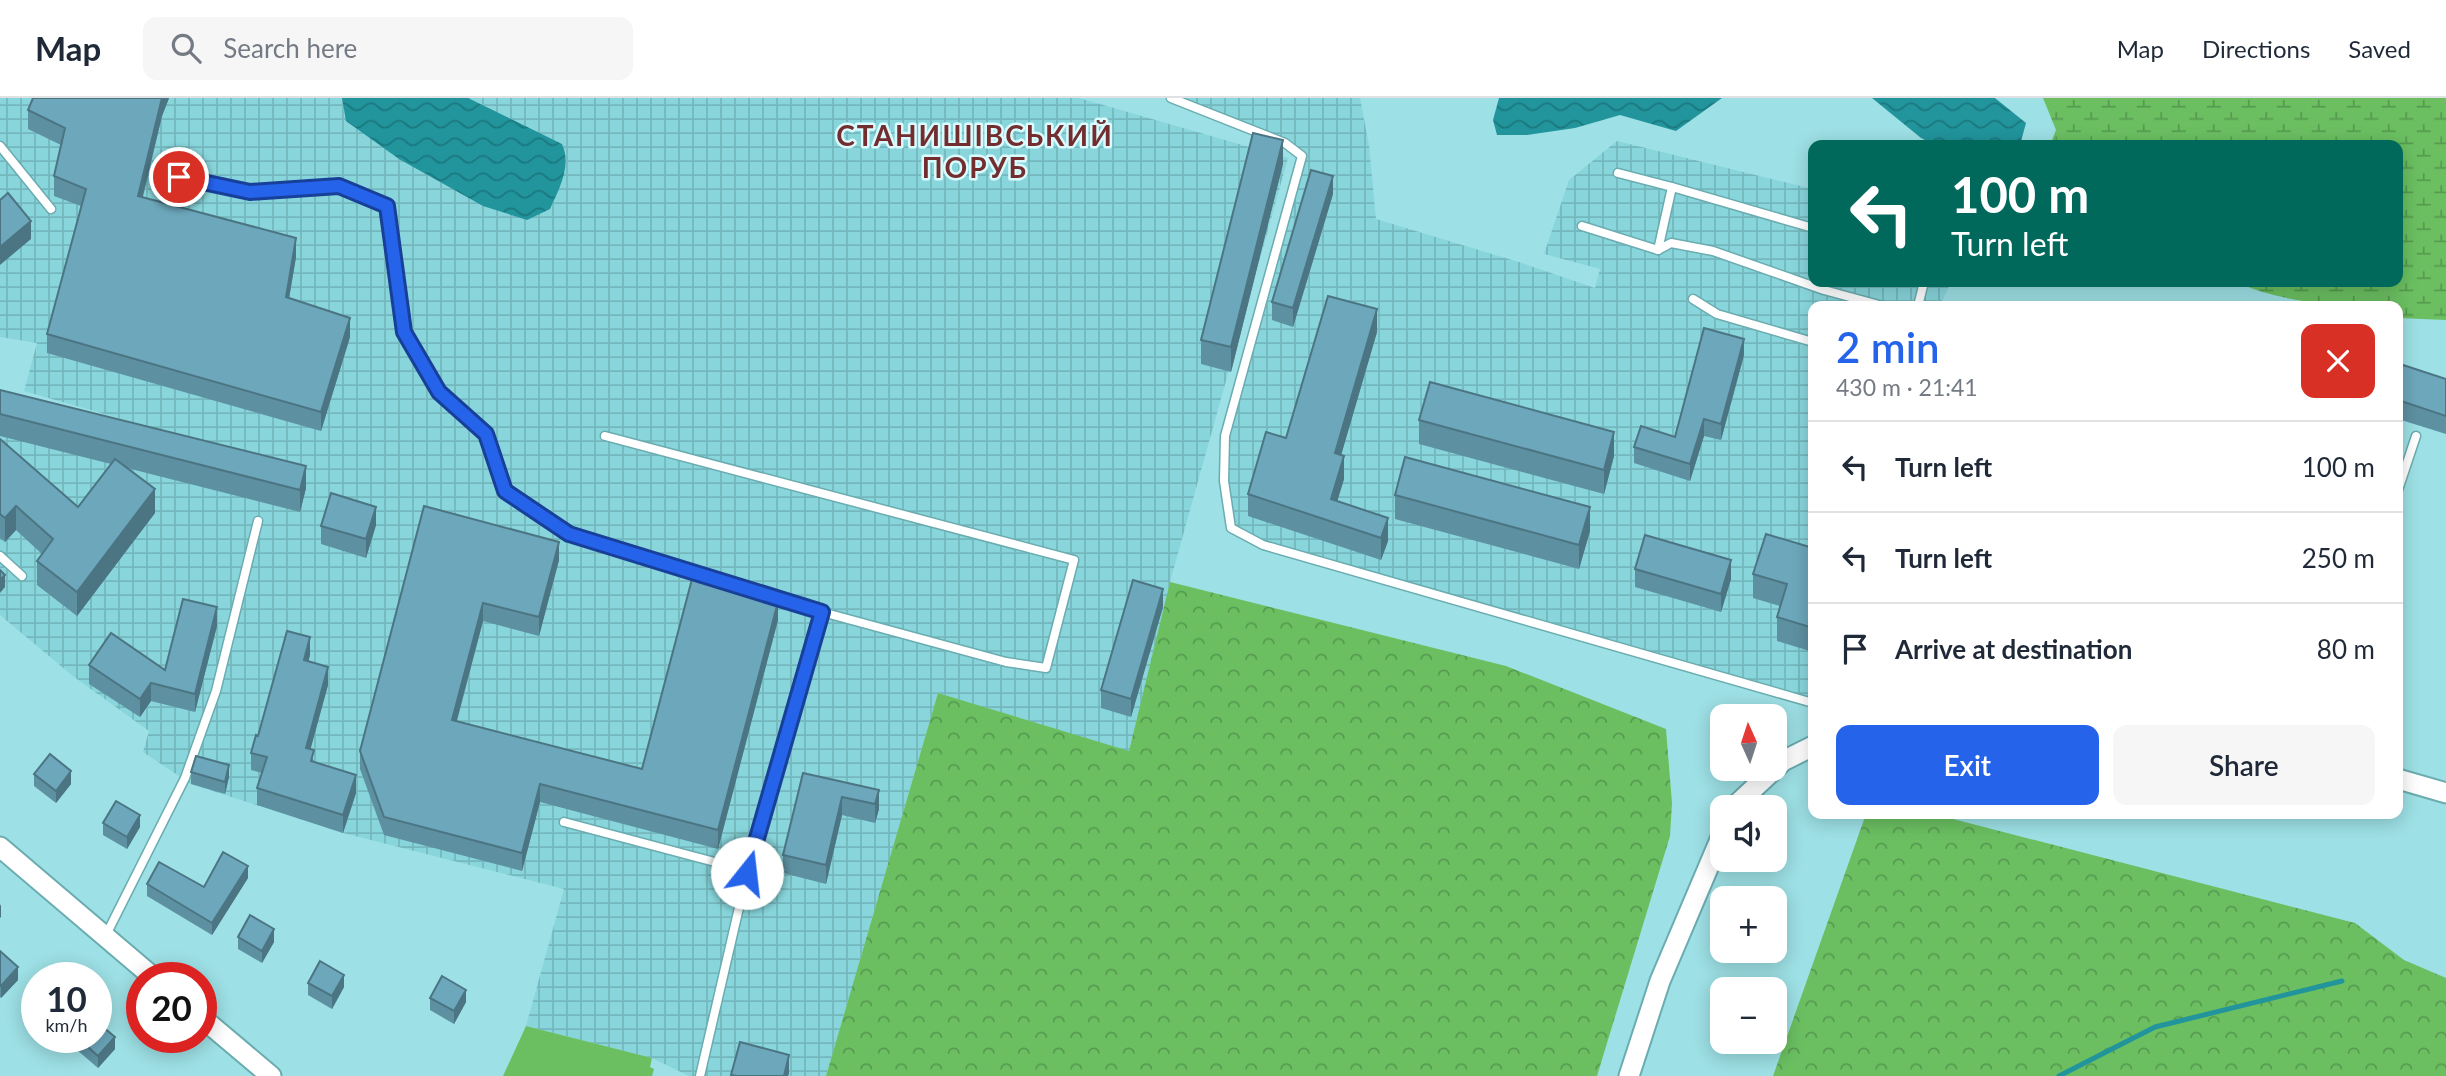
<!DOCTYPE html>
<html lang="en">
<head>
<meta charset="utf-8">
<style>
	:root { --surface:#fff; --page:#f6f6f7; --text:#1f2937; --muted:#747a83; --line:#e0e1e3; --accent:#2563eb }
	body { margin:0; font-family:Lato,sans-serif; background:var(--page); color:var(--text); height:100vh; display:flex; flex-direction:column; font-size:26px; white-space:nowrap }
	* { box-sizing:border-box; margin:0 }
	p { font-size:23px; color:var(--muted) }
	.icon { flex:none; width:38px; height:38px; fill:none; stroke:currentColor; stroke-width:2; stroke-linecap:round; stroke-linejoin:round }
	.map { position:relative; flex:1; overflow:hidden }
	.side { position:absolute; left:1808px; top:203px; width:595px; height:518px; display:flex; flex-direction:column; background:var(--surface); border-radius:14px; box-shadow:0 4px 18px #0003 }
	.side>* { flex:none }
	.banner { position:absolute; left:1808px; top:42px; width:595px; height:147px; border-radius:14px; box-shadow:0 4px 18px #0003; background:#00695c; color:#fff; overflow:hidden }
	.needle { width:46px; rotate:357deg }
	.tools { position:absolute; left:1710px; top:606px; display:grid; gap:14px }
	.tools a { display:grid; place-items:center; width:77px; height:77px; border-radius:14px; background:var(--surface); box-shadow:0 4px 18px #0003; font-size:35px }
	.speed { position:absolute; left:21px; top:864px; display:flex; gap:14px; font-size:35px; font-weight:700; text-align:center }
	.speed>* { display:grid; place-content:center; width:91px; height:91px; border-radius:50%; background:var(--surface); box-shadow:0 4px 18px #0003; line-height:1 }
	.speed small { font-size:18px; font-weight:400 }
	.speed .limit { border:10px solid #d22; background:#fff; color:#111 }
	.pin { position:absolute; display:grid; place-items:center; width:60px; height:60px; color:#fff; margin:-30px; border:4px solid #fff; border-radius:50%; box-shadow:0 2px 7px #0007 }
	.me { position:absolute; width:77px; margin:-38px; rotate:16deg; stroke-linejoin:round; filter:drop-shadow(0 0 5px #0008) }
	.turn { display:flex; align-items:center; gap:24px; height:147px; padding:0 28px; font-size:32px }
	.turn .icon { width:91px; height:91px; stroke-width:2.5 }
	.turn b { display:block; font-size:49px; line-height:60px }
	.round { display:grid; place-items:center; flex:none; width:74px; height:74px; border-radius:14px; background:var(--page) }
	.summary { display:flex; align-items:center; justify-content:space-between; height:119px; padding:0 28px }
	h1 { font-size:42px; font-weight:600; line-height:52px; color:var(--accent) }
	.action { display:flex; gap:14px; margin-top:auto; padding:14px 28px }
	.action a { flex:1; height:80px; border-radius:14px; background:var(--accent); color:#fff; font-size:28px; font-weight:600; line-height:80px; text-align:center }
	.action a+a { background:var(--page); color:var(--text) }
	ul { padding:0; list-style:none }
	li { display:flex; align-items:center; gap:21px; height:91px; padding:0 28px; border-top:2px solid var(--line) }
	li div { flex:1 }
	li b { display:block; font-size:26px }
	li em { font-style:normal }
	header { display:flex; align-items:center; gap:42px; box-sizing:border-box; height:98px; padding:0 35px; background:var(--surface); border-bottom:2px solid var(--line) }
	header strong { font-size:33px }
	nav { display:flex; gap:38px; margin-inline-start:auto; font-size:24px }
	.search { width:490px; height:63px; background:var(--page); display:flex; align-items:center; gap:18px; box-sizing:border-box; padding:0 24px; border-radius:14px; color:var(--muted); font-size:26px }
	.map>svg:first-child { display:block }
</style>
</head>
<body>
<header>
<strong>Map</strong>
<div class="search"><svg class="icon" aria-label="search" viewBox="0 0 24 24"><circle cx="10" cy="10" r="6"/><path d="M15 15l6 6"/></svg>Search here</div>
<nav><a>Map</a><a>Directions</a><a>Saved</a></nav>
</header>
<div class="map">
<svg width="2446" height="978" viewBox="0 0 2446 978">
	<defs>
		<pattern id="industrial-grid" width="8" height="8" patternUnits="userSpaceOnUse" patternTransform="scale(1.75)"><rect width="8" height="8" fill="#88d6dc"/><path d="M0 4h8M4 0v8" fill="none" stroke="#74b7bc"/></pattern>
		<pattern id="forest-crowns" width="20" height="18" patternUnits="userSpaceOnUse" patternTransform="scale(1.75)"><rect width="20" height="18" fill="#6bbf61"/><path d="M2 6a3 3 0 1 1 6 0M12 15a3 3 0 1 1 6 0" fill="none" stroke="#569b4f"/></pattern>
		<pattern id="wetland-marsh" width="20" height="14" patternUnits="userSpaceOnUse" patternTransform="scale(1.75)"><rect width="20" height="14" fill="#6bbf61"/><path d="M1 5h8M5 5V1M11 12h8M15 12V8" fill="none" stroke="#569b4f"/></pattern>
		<pattern id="water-waves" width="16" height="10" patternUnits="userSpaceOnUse" patternTransform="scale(1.75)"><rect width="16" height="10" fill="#21949c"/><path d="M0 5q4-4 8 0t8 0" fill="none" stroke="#1b787f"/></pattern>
	</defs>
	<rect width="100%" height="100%" fill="#9de0e5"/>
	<g fill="url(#industrial-grid)">
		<path d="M 0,0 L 1079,0 L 1288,60 L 1170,484 L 1129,654 L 938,595 L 826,978 L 689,978 L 652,960 L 526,928 L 564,791 L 343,735 L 191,686 L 143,654 L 149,633 L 74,579 L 0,517 L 0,306 L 289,369 L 24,293 L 37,245 L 0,239 Z"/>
		<path d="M 1171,0 L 1360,0 L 1369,47 L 1376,121 L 1522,165 L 1595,190 L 1600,171 L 1544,156 L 1569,82 L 1617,43 L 1813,91 L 1813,184 L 1951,184 L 1940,208 L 1813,208 L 1813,605 L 1263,447 L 1231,430 L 1224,383 L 1225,338 L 1302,58 L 1285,45 Z"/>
	</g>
	<path fill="#6bbf61" d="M 526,928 L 652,960 L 650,969 L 654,971 L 652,978 L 503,978 Z"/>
	<g fill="url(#forest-crowns)">
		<path d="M 1170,484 L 1506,568 L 1666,631 L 1672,705 L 1670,738 L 1597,978 L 826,978 L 938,595 L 1129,653 Z"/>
		<path d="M 1866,716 L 1934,716 L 2355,825 L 2404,862 L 2446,880 L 2446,978 L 1773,978 Z"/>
	</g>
	<path fill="url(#wetland-marsh)" d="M 2043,0 L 2446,0 L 2446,222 L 2398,220 L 2398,208 C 2343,208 2287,207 2236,184 L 2398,184 L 2398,47 L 2050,47 L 2056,32 Z"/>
	<g fill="url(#water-waves)">
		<path d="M 342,0 L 468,0 L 562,46 C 572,68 559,91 550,111 L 527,122 L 483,108 L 399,61 L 346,23 Z"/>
		<path d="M 1499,0 L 1722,0 L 1676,33 L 1620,17 L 1575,30 L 1527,37 L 1497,37 L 1493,22 Z"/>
		<path d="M 1872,0 L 1995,0 L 2026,25 L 2020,47 L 1935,47 L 1921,40 Z"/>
	</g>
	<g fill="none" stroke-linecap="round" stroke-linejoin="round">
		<path stroke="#21949c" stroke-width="5" d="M 2059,978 L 2155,929 L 2342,883"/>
		<defs>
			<g id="service">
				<path d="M 1171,0 L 1285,45 L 1302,58 L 1225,338 L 1224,383 L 1231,430 L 1263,447 L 1813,605"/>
				<path d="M 0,48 L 51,111"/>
				<path d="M 1618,75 L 1672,89 L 1658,152"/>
				<path d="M 179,79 L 250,94 L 339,88 L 387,109 L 404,234 L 439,294 L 486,336 L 505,393 L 569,436 L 822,514"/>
				<path d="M 1672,89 L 1813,130"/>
				<path d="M 1582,128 L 1658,152 L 1671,145 L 1713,153 L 1824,192 L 1883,208"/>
				<path d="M 1693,201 L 1717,216 L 1813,244"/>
				<path d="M 1918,208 L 1924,184"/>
				<path d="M 605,338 L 1074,462 L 1046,570 L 1006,564 L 822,514 L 747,775"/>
				<path d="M 2398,392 L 2416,338"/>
				<path d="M 0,458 L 22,478"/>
				<path d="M 564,724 L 711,763 L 747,775 L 700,978"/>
				<path d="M 106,837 L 185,680 L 216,593 L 258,423"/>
			</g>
			<g id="tertiary">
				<path d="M 2398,681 L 2446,695"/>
				<path d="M 1734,709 L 1783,663 L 1813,648"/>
				<path d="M 0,749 L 154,880"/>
				<path d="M 201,919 L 271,978"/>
				<path d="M 1629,978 L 1660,883 L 1722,737"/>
			</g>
		</defs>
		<use href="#service" stroke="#6aacb0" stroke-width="11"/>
		<use href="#tertiary" stroke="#6aacb0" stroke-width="23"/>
		<use href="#service" stroke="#fff" stroke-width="8"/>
		<use href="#tertiary" stroke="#fff" stroke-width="19"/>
	</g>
	<g fill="#5d90a1">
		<path d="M 33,0 L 169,0 L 162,18 L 143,99 L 296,159 L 289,200 L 350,239 L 321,333 L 47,255 L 47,236 L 81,108 L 54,98 L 54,78 L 61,47 L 28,31 L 28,12 Z"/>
		<path d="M 1283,66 L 1231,274 L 1201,266 L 1201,242 Z"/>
		<path d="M 1333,96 L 1293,229 L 1272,222 L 1272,204 Z"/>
		<path d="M 1377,234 L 1341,357 L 1344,381 L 1337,403 L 1388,443 L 1381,462 L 1248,418 L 1248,396 L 1286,340 Z"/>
		<path d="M 1744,257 L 1721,342 L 1704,338 L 1690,383 L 1634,365 L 1634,349 L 1675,339 Z"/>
		<path d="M 2398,275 L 2446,281 L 2446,336 L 2398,321 Z"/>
		<path d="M 0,292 L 306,390 L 300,414 L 127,370 L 155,415 L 77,518 L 37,487 L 37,463 L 42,456 L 16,432 L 5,444 L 0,440 L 0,341 L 78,409 L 111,366 L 0,338 Z"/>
		<path d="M 1419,322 L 1614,358 L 1604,396 L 1419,346 Z"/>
		<path d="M 1395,397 L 1590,433 L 1579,471 L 1395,421 Z"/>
		<path d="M 424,408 L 559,462 L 539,538 L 483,523 L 457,623 L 642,671 L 778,522 L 718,751 L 540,704 L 522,773 L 384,737 L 360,671 L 360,653 Z"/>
		<path d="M 376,427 L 366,460 L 321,446 L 321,428 Z"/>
		<path d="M 1813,450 L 1813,554 L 1777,543 L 1777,519 L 1780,508 L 1753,500 L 1753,476 Z"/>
		<path d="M 1635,471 L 1731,481 L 1721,514 L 1635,489 Z"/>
		<path d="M 1163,509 L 1131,619 L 1101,610 L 1101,592 Z"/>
		<path d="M 217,528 L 195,614 L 151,603 L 140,619 L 89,586 L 89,567 L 165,572 Z"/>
		<path d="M 310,557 L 308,564 L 328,587 L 310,651 L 314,664 L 356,695 L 343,735 L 257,707 L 257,690 L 262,675 L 251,672 L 251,655 L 258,638 Z"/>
		<path d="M 191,674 L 229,679 L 225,696 L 191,686 Z"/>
		<path d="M 803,675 L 879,692 L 879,711 L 875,725 L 842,717 L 826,786 L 783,775 L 783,757 Z"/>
		<path d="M 34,676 L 71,686 L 56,705 L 34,688 Z"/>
		<path d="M 103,725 L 140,729 L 127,751 L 103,737 Z"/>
		<path d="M 248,780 L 212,837 L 147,798 L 147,786 L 204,789 Z"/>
		<path d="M 238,839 L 274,844 L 262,865 L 238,851 Z"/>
		<path d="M 0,853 L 18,882 L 1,900 L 0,899 Z"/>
		<path d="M 308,885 L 344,889 L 332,911 L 308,897 Z"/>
		<path d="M 430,900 L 466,904 L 454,926 L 430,912 Z"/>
		<path d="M 77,940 L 115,951 L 98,970 L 77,952 Z"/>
	</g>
	<g fill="#4c7583">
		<path d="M 162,0 L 169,0 L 162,18 L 138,117 L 138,98 Z"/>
		<path d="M 1283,42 L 1283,66 L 1231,274 L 1231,249 Z"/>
		<path d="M 1333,78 L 1333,96 L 1293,229 L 1293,210 Z"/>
		<path d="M 31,123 L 31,141 L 0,167 L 0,149 Z"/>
		<path d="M 296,140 L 296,159 L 286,218 L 286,199 Z"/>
		<path d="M 1377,211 L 1377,234 L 1335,378 L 1335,355 Z"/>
		<path d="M 350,220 L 350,239 L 321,333 L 321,314 Z"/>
		<path d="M 1744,241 L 1744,257 L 1721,342 L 1721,326 Z"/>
		<path d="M 1704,321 L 1704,338 L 1690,383 L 1690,366 Z"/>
		<path d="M 1614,334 L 1614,358 L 1604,396 L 1604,372 Z"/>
		<path d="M 1344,358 L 1344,381 L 1331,424 L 1331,401 Z"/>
		<path d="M 306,368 L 306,390 L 300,414 L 300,392 Z"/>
		<path d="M 155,391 L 155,415 L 77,518 L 77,494 Z"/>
		<path d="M 16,408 L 16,432 L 5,444 L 5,420 Z"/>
		<path d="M 376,409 L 376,427 L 366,460 L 366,441 Z"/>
		<path d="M 1590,409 L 1590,433 L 1579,471 L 1579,447 Z"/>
		<path d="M 1388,420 L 1388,443 L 1381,462 L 1381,440 Z"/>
		<path d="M 559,444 L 559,462 L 539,538 L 539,519 Z"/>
		<path d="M 1731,462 L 1731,481 L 1721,514 L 1721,496 Z"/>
		<path d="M 5,477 L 5,489 L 0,495 L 0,482 Z"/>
		<path d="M 1163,491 L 1163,509 L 1131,619 L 1131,601 Z"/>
		<path d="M 778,504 L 778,522 L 718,751 L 718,732 Z"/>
		<path d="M 483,505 L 483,523 L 452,640 L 452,622 Z"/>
		<path d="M 217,509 L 217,528 L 195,614 L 195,596 Z"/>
		<path d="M 310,539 L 310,557 L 304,580 L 304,562 Z"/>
		<path d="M 328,569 L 328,587 L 306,668 L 306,650 Z"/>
		<path d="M 151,585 L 151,603 L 140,619 L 140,601 Z"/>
		<path d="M 229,667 L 229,679 L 225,696 L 225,684 Z"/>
		<path d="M 71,673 L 71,686 L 56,705 L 56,693 Z"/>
		<path d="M 356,677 L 356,695 L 343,735 L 343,717 Z"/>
		<path d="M 540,686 L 540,704 L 522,773 L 522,755 Z"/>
		<path d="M 879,692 L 879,711 L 875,725 L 875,706 Z"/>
		<path d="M 842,699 L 842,717 L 826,786 L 826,767 Z"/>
		<path d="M 140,717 L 140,729 L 127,751 L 127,739 Z"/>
		<path d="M 248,768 L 248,780 L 212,837 L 212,825 Z"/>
		<path d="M 1,806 L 1,819 L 0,820 L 0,808 Z"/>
		<path d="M 274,831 L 274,844 L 262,865 L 262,853 Z"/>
		<path d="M 18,869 L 18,882 L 1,900 L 1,888 Z"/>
		<path d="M 344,877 L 344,889 L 332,911 L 332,898 Z"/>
		<path d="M 466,892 L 466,904 L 454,926 L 454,913 Z"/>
		<path d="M 115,939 L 115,951 L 98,970 L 98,958 Z"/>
		<path d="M 789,957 L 789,976 L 788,978 L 784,978 Z"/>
	</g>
	<g fill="#6ca7bb" stroke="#4c7583" stroke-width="2">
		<path d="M 33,0 L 162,0 L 138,98 L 296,140 L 286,199 L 350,220 L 321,314 L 47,236 L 86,91 L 54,78 L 65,30 L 28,12 Z"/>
		<path d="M 1253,35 L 1283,42 L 1231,249 L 1201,242 Z"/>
		<path d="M 1311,72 L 1333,78 L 1293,210 L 1272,204 Z"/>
		<path d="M 8,95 L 31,123 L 0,149 L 0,102 Z"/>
		<path d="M 1328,198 L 1377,211 L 1335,355 L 1344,358 L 1331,401 L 1388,420 L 1381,440 L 1248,396 L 1266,334 L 1286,340 Z"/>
		<path d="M 1704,230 L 1744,241 L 1721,326 L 1704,321 L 1690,366 L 1634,349 L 1641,328 L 1675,339 Z"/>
		<path d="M 2400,266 L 2446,281 L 2446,318 L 2398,302 L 2398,275 Z"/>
		<path d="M 1430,284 L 1614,334 L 1604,372 L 1419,322 Z"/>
		<path d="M 0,292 L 306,368 L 300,392 L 0,316 Z"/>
		<path d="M 0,341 L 78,409 L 115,361 L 155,391 L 77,494 L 37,463 L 53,441 L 16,408 L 5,420 L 0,416 Z"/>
		<path d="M 1405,359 L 1590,409 L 1579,447 L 1395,397 Z"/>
		<path d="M 331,395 L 376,409 L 366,441 L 321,428 Z"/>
		<path d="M 424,408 L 559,444 L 539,519 L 483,505 L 452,622 L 642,671 L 692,481 L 778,504 L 718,732 L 540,686 L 522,755 L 384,719 L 360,653 Z"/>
		<path d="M 1766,436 L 1813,450 L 1813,530 L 1777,519 L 1787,486 L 1753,476 Z"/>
		<path d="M 1645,437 L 1731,462 L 1721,496 L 1635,471 Z"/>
		<path d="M 0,472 L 5,477 L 0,482 Z"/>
		<path d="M 1133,482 L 1163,491 L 1131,601 L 1101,592 Z"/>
		<path d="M 183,501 L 217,509 L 195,596 L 151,585 L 140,601 L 89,567 L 111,535 L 165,572 Z"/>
		<path d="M 287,533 L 310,539 L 304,562 L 328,569 L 306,650 L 314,652 L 311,663 L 356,677 L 343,717 L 257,690 L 267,659 L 251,655 L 256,637 L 258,638 Z"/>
		<path d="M 50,656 L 71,673 L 56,693 L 34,676 Z"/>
		<path d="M 196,658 L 229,667 L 225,684 L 191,674 Z"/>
		<path d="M 803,675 L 879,692 L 875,706 L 842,699 L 826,767 L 783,757 Z"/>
		<path d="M 116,703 L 140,717 L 127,739 L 103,725 Z"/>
		<path d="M 223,754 L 248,768 L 212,825 L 147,786 L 159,764 L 204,789 Z"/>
		<path d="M 250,817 L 274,831 L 262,853 L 238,839 Z"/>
		<path d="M 0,853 L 18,869 L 1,888 L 0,886 Z"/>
		<path d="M 320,863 L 344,877 L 332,898 L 308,885 Z"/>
		<path d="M 442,878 L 466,892 L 454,913 L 430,900 Z"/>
		<path d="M 96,923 L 115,939 L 98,958 L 78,940 L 96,940 Z"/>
		<path d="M 740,944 L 789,957 L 784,978 L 737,978 L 731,977 Z"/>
	</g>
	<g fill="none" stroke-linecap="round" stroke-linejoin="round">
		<defs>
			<path id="route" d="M 179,79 L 250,94 L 339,88 L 387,108 L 404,234 L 439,294 L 486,336 L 505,393 L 569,436 L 822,514 L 747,775"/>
		</defs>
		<use href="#route" stroke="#184099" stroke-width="18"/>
		<use href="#route" stroke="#2563eb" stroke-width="12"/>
	</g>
	<g text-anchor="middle" stroke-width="5" stroke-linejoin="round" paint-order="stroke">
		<g font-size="28" font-weight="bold" letter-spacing="2" fill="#742d2f" stroke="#dafbfd">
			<text x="975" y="48">СТАНИШІВСЬКИЙ<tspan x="975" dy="32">ПОРУБ</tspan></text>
		</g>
	</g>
</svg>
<div class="tools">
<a><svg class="needle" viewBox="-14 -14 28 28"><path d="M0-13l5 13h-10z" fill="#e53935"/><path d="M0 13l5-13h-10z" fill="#747a83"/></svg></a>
<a><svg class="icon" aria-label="sound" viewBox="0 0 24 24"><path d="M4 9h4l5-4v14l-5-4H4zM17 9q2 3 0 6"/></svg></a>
<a>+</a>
<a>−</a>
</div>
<div class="speed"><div>10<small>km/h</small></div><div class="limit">20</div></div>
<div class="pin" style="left:179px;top:79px;background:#d93025"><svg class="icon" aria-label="arrive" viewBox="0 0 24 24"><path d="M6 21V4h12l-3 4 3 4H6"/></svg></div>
<svg class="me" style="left:747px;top:775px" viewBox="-20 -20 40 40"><circle r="19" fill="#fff"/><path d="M0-13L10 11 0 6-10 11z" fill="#2563eb"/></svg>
<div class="banner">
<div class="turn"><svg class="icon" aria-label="left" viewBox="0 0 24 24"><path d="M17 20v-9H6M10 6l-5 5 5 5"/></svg><div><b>100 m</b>Turn left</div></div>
</div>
<section class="side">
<div class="summary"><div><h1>2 min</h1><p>430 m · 21:41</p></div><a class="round" style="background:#d93025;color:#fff"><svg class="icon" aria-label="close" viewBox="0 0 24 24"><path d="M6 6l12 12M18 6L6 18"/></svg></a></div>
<ul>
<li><svg class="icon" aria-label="left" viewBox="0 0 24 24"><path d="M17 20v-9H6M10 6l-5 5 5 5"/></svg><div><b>Turn left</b></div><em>100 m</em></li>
<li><svg class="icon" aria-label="left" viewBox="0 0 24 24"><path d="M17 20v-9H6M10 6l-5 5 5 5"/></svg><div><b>Turn left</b></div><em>250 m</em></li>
<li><svg class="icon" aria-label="arrive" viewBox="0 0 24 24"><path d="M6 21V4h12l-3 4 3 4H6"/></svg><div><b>Arrive at destination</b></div><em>80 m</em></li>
</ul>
<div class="action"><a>Exit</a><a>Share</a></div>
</section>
</div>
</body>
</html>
